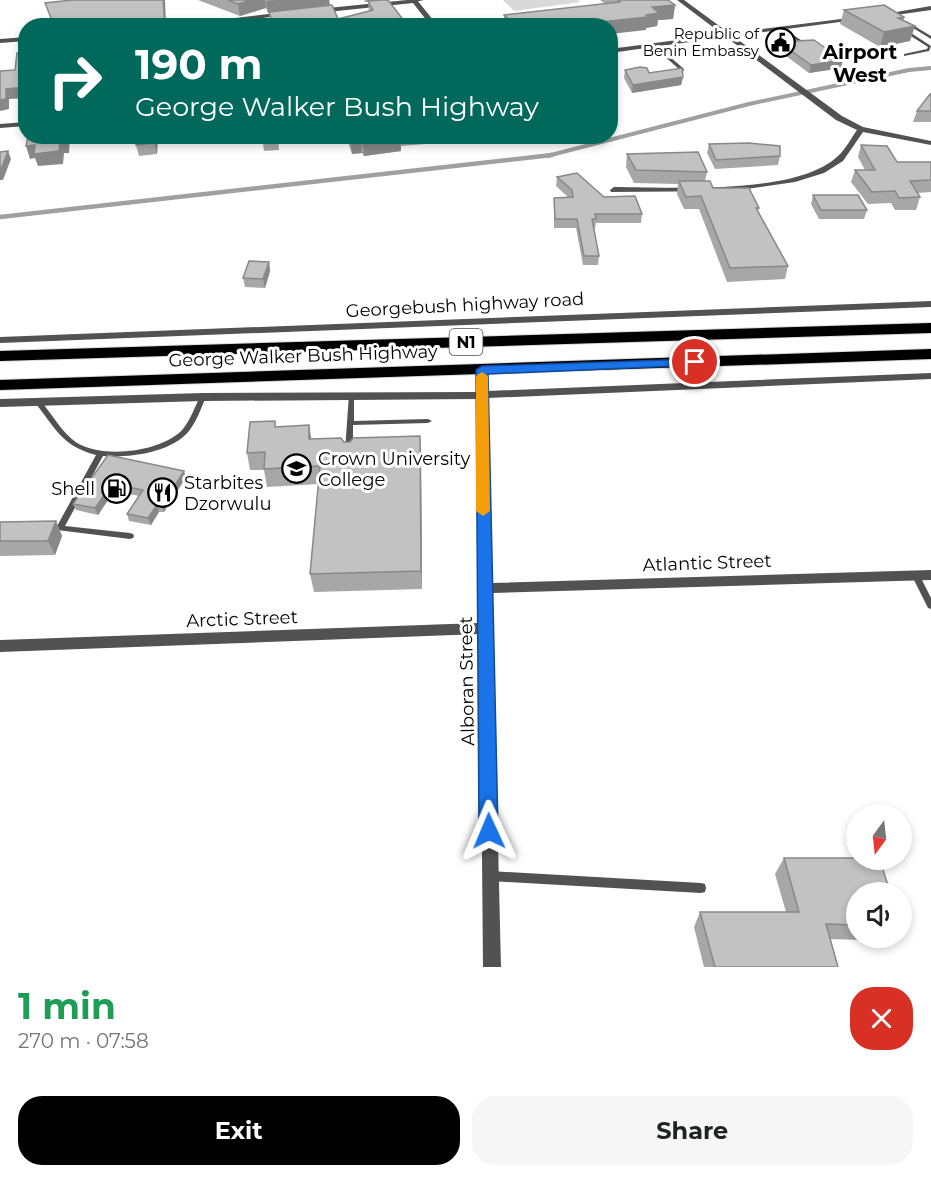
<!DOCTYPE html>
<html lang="en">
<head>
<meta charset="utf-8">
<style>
	:root { --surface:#fff; --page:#f6f6f6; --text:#202124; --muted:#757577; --accent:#000 }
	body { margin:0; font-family:Montserrat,sans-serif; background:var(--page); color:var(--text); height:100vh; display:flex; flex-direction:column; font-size:22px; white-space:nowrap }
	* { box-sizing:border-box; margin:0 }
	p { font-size:20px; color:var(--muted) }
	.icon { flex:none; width:33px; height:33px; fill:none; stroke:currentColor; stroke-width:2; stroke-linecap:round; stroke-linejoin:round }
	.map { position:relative; height:967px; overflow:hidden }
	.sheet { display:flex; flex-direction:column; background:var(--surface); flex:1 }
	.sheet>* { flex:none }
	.banner { position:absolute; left:18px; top:18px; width:600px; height:126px; border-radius:24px; box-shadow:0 3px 9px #0003; background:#00695c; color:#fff; overflow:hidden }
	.needle { width:39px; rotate:195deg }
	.tools { position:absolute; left:846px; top:804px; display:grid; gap:12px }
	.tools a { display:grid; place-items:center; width:66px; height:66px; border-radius:50%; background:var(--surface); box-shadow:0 3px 9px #0003; font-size:30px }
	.pin { position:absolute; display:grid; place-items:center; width:51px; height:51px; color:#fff; margin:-26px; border:3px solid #fff; border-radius:50%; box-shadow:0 2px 6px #0007 }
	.me { position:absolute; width:66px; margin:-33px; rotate:359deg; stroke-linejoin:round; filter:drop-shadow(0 0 4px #0008) }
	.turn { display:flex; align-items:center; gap:21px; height:126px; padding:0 18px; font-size:27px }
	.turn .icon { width:78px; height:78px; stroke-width:2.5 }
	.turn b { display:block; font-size:42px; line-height:51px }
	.round { display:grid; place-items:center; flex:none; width:63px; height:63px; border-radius:24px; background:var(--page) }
	.headline { display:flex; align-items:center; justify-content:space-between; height:102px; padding:0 18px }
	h1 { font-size:36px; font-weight:700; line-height:45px; color:#1e9e55 }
	.action { display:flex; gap:12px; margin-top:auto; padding:12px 18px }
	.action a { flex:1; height:69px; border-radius:24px; background:var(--accent); color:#fff; font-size:24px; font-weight:700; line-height:69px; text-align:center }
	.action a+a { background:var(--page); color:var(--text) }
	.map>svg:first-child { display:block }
</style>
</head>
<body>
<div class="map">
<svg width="931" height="967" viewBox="0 0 931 967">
	<rect width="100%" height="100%" fill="#fff"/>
	<path fill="#d9d9d9" d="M 503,0 L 578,0 L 581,2 L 514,11 Z"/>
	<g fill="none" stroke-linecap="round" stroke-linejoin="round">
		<path stroke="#a0a0a0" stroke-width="4" d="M 547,156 L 749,104 L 909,70 L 931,68"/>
		<path stroke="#a0a0a0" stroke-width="4.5" d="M 0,217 L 552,155"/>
		<defs>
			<g id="highway">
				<path d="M 931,323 L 931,333 L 0,361 L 0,351 Z"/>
				<path d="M 931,349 L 931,359 L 0,390 L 0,380 Z"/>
			</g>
		</defs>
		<use href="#highway" stroke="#dbdbdb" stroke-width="2"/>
		<g fill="#525252" fill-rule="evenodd">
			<path d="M 414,0 L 424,0 L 415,2 L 413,1 Z"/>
			<path d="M 906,21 L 931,36 L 931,39 L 905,23 L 904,22 Z"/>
			<path d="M 512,23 L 513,23 L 513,25 L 496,26 Z"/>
			<path d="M 779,27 L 781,27 L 807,44 L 804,45 L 779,29 Z"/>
			<path d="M 903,29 L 905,29 L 931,46 L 929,51 L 904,56 L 904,54 L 927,49 L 928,47 L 903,31 Z"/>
			<path d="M 653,44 L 655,44 L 684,69 L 682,75 L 671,76 L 671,74 L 678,73 L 680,70 L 653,46 Z"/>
			<path d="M 349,394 L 353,394 L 354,396 L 354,421 L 428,419 L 432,421 L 428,423 L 353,425 L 353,451 L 349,453 L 346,453 L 345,451 Z"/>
			<path d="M 201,395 L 205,395 L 206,397 C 201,408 197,421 189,431 C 171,453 129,458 103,456 L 65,526 L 130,533 L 133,534 L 134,536 L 133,538 L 130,539 L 57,530 L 56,528 L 96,455 C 62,446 56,429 36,404 L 35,402 L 36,400 L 40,400 C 52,414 62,433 77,443 C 104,459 162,452 183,429 C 191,419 195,406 201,395 Z"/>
			<path d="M 916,573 L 919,574 L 931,598 L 931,609 L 928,608 L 912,576 L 913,574 Z"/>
			<path d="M 490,871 L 701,883 L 705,884 L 706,888 L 705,892 L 701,893 L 490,881 L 486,880 L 485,876 L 486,872 Z"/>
		</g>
		<g fill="#525252" fill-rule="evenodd">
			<path d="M 407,0 L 417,0 L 438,26 L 431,26 L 413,3 L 318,13 L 315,11 L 318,9 Z"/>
			<path d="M 677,0 L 684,0 L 729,33 L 857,17 L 858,18 L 855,20 L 733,36 L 842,116 L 863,127 L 931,141 L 931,145 L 863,132 L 843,161 L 824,173 L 795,182 L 732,191 L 611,192 L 610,190 L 614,187 C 670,187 796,196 838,156 C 846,149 851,138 857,130 L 836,120 L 726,37 L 610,53 L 610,49 L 722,34 Z"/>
			<path d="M 931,6 L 931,10 L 882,17 L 879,15 Z"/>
			<path d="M 285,12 L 287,13 L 287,15 L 196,26 L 170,26 Z"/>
			<path d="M 26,37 L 26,41 L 0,43 L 0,39 Z"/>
			<path d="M 26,122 L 26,126 L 0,128 L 0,124 Z"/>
			<path d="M 931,301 L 931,307 L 0,343 L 0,337 Z"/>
			<path d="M 482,367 L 487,370 L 488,391 L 931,373 L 931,379 L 488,398 L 492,583 L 931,570 L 931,580 L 492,593 L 501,967 L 483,967 L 480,634 L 0,652 L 0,640 L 479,623 L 477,588 L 479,585 L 477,399 L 203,401 L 0,407 L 0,399 L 203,393 L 477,392 L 477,370 Z"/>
		</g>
		<use href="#highway" fill="#000" fill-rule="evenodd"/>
	</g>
	<g fill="#a7a7a7">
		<path d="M 198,0 L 329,0 L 330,5 L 338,19 L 369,11 L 368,2 L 365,2 L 364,0 L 388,0 L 408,26 L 272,26 L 269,13 L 268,13 L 266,8 L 240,16 Z"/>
		<path d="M 600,0 L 668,0 L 675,5 L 673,19 L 658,20 L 657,26 L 646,28 L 646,30 L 610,26 L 504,26 L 504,15 L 605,4 Z"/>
		<path d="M 844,10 L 904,17 L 903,20 L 910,41 L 880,47 L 840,24 Z"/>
		<path d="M 779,42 L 841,68 L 809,73 L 778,50 Z"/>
		<path d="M 625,70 L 683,77 L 681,85 L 632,93 L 624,78 Z"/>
		<path d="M 931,94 L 931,122 L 913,122 L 917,111 Z"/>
		<path d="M 158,136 L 157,154 L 139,156 L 136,145 Z"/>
		<path d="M 262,136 L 278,136 L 279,150 L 264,151 Z"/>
		<path d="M 346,136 L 463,136 L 463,141 L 401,146 L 401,151 L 364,156 L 362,153 L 352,154 Z"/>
		<path d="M 709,144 L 780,156 L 778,165 L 715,169 L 707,153 Z"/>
		<path d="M 861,145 L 897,162 L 931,162 L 931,192 L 917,193 L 920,197 L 916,210 L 895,210 L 891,203 L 868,204 L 851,182 L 855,170 L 865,170 L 858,157 Z"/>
		<path d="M 627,154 L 707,172 L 705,181 L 713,188 L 759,208 L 758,211 L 788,266 L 785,279 L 727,282 L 699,209 L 684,209 L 677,194 L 678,184 L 634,183 L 626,167 Z"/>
		<path d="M 557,177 L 604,197 L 642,214 L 641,223 L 596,223 L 595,228 L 593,228 L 599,256 L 598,265 L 583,265 L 576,228 L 554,228 L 554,198 L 568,197 L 556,186 Z"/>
		<path d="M 813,195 L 867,210 L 864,219 L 819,219 L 811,204 Z"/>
		<path d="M 269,262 L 270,271 L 265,288 L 245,287 L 243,278 Z"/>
		<path d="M 276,427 L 311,439 L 344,442 L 421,454 L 422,589 L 314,592 L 310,574 L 319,484 L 267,487 L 264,470 L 250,470 L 247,453 Z"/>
		<path d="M 108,455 L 186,477 L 164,512 L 159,512 L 151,525 L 129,521 L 127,514 L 139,496 L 114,491 L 98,515 L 76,510 L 73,504 Z"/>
		<path d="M 56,521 L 62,536 L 55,555 L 0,556 L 0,522 Z"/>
		<path d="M 784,858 L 856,892 L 856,938 L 892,938 L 890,941 L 830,939 L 838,967 L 704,967 L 694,927 L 700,912 L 786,912 L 775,874 Z"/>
	</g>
	<g fill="#888">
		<path d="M 163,0 L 165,0 L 166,26 L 165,26 Z"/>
		<path d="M 251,0 L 265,0 L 266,8 L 240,16 L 238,4 Z"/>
		<path d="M 277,0 L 329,0 L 330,6 L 268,13 L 266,1 Z"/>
		<path d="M 675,5 L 673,19 L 658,20 L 657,26 L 646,28 L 646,30 L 610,34 L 610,26 L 561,26 L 652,7 Z"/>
		<path d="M 904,17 L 900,29 L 915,26 L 910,41 L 880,47 L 884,32 L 898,18 Z"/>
		<path d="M 108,19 L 109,26 L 54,26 L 53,23 Z"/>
		<path d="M 843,60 L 841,68 L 809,73 L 811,65 Z"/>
		<path d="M 683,77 L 681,85 L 632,93 L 633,85 Z"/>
		<path d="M 26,87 L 26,98 L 9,99 L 9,109 L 0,111 L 0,100 L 6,89 Z"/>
		<path d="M 65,136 L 70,136 L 69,153 L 64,153 L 63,164 L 38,166 L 35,158 L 30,159 L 26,146 L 60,141 Z"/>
		<path d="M 155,136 L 158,136 L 157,154 L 154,143 Z"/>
		<path d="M 400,140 L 401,151 L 364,156 L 363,145 Z"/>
		<path d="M 361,142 L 362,153 L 352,154 L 351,143 Z"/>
		<path d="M 8,151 L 11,159 L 3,180 L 0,180 L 0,172 Z"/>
		<path d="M 269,262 L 270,271 L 265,288 L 263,279 Z"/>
		<path d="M 309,425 L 312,443 L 309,439 Z"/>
		<path d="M 420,436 L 421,454 L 422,589 L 421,571 Z"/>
		<path d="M 184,471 L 186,477 L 164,512 L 162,506 Z"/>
		<path d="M 112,484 L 114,491 L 98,515 L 95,508 Z"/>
		<path d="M 157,505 L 159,512 L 151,525 L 148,518 Z"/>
		<path d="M 56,521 L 62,536 L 55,555 L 48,541 Z"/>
	</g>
	<g fill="#c2c2c2" stroke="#888" stroke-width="1.5">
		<path d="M 72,0 L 163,0 L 165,26 L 108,26 L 108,19 L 53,23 L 45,3 Z"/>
		<path d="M 228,0 L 251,0 L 238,4 Z"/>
		<path d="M 381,0 L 388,0 L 408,26 L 273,26 L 269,12 L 332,5 L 338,19 L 373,10 L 368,1 Z"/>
		<path d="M 618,0 L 668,0 L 675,5 L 652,7 L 659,13 L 646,15 L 648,17 L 561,26 L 516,26 L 504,15 L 620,2 Z"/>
		<path d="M 884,5 L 904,17 L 898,18 L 915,26 L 884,32 L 844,10 Z"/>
		<path d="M 814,40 L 843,60 L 811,65 L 779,42 Z"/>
		<path d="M 26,52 L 26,87 L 6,89 L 6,99 L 0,100 L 0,71 L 15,70 L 17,53 Z"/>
		<path d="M 640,67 L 647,68 L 649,73 L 682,68 L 683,77 L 633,85 L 625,70 Z"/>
		<path d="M 930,94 L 931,94 L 931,111 L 917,111 Z"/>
		<path d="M 28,136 L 65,136 L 65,140 L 60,141 L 59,151 L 34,154 L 35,145 L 26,146 Z"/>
		<path d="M 135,136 L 155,136 L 154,143 L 136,145 Z"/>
		<path d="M 262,136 L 277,136 L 278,137 L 262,139 Z"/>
		<path d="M 349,136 L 399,136 L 400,140 L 363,145 L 361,142 L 351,143 Z"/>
		<path d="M 749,143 L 780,146 L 780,156 L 716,160 L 709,144 Z"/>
		<path d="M 861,145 L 887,146 L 897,162 L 931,162 L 931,180 L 910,181 L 920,197 L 899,198 L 895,191 L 872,192 L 855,170 L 875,170 Z"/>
		<path d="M 8,151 L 0,172 L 0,152 Z"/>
		<path d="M 698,152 L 707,172 L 636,170 L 627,154 Z"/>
		<path d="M 577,173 L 604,197 L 635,196 L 642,214 L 595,214 L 596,219 L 592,219 L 599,256 L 584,256 L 577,219 L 555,219 L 554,198 L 573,197 L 572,190 L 557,177 Z"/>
		<path d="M 679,181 L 710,181 L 713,188 L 749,188 L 759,208 L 756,208 L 788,266 L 730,268 L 701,196 L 686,197 Z"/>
		<path d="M 813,195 L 858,195 L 867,210 L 821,210 Z"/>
		<path d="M 249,261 L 269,262 L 263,279 L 243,278 Z"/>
		<path d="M 275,421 L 275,427 L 309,425 L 309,439 L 341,438 L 344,442 L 350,442 L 353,438 L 420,436 L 421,571 L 310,574 L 320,466 L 264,469 L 265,452 L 247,453 L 250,422 Z"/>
		<path d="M 108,455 L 184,471 L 162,506 L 157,505 L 148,518 L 127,514 L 143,490 L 112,484 L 95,508 L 73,504 Z"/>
		<path d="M 56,521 L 48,541 L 0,541 L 0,522 Z"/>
		<path d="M 784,858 L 856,858 L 856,860 L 880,860 L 890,892 L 856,892 L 856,925 L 826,924 L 838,967 L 715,967 L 700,912 L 799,912 Z"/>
	</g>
	<path fill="#1a73e8" stroke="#114b97" stroke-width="1.5" d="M 695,359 L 701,362 L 699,365 L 488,374 L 498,831 L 495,837 L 489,840 L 482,837 L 479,831 L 476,370 L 482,366 Z"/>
	<path fill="#f59e0b" d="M 482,372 L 488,376 L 490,511 L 483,516 L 476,511 L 476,376 Z"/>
	<defs>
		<symbol id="civic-ring" viewBox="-11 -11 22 22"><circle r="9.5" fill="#fff" stroke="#000" stroke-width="1.5"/><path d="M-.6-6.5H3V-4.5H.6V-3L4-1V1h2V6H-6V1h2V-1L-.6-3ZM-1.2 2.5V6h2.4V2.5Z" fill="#000"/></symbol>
		<symbol id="university-ring" viewBox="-11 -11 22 22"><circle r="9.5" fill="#fff" stroke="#000" stroke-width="1.5"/><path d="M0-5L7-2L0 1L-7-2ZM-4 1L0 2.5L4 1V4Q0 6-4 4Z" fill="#000"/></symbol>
		<symbol id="fuel-ring" viewBox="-11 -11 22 22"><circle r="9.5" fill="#fff" stroke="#000" stroke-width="1.5"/><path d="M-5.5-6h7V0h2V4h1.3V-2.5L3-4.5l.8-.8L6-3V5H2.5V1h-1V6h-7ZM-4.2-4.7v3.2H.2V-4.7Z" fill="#000"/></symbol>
		<symbol id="restaurant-ring" viewBox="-11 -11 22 22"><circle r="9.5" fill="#fff" stroke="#000" stroke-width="1.5"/><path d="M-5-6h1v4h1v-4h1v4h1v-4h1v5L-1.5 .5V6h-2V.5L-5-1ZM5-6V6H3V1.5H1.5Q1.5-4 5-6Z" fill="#000"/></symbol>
	</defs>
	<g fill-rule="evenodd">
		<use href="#civic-ring" x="764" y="26" width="33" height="33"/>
		<use href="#university-ring" x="280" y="452" width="33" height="33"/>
		<use href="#fuel-ring" x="100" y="472" width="33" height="33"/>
		<use href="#restaurant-ring" x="146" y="476" width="33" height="33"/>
	</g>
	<g text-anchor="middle" stroke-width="6" stroke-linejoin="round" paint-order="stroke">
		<g font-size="15" fill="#000" stroke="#fff" text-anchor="end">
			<text x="759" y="39">Republic of<tspan x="759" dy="17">Benin Embassy</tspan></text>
		</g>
		<rect fill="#fff" stroke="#4c4c4c" stroke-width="1.5" x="449.5" y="329" width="33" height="26" rx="4.5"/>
		<g font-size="16" font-weight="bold" fill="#000">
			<text x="466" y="348">N1</text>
		</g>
		<g font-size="18" fill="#000" stroke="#fff">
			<text transform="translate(465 305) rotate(-3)" y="6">Georgebush highway road</text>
			<text transform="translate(303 356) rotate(-2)" y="6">George Walker Bush Highway</text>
			<text transform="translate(707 563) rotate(-2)" y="6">Atlantic Street</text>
			<text transform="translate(242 619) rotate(-2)" y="6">Arctic Street</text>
			<text transform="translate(467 681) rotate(-91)" y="6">Alboran Street</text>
		</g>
		<g font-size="18" fill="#000" stroke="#fff" text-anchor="start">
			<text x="318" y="465">Crown University<tspan x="318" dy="21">College</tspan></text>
			<text x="184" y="489">Starbites<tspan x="184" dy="21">Dzorwulu</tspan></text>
			<text x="95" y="495" text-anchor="end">Shell</text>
		</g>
		<g font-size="20" font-weight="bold" fill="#000" stroke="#fff">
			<text x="860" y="59">Airport<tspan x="860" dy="23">West</tspan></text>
		</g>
	</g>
</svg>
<div class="tools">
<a><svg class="needle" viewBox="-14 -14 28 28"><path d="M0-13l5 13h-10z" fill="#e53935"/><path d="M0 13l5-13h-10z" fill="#757577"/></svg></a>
<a><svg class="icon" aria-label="sound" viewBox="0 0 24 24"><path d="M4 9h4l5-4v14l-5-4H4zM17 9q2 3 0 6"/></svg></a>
</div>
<div class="pin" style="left:695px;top:362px;background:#d93025"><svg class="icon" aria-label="arrive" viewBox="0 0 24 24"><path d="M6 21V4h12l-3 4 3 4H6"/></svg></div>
<svg class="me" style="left:489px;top:831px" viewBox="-20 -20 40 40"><path d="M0-17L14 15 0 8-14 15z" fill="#1a73e8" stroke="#fff" stroke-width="4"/></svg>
<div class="banner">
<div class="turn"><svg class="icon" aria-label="right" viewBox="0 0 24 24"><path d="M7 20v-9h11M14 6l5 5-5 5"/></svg><div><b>190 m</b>George Walker Bush Highway</div></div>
</div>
</div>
<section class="sheet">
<div class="headline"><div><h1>1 min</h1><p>270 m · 07:58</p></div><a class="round" style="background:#d93025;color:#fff"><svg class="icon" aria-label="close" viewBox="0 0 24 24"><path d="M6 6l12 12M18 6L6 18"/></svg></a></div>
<div class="action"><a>Exit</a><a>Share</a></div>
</section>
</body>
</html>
